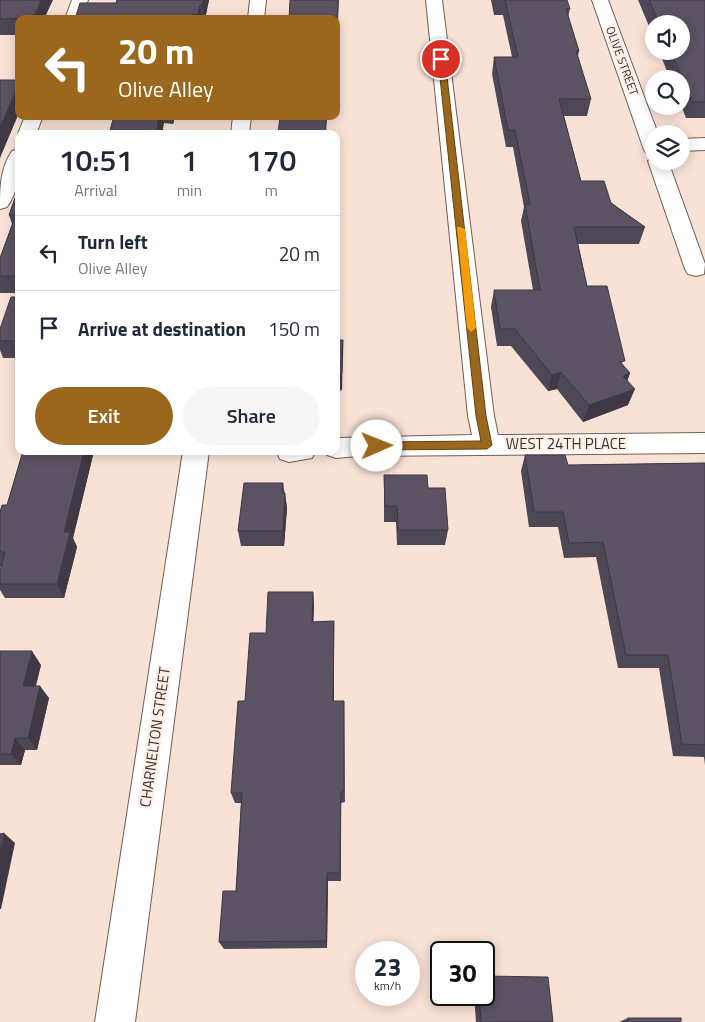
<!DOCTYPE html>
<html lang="en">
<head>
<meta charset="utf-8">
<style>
	:root { --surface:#fff; --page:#f6f6f7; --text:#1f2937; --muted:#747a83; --line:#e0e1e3; --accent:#9a671c }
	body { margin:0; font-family:"Titillium Web",sans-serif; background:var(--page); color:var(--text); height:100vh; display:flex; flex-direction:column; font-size:19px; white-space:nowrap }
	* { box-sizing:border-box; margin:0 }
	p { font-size:16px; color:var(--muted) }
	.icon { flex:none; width:28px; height:28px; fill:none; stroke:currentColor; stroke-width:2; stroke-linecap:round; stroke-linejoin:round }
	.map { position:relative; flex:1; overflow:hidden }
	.side { position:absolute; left:15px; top:130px; width:325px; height:325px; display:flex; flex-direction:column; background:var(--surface); border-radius:10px; box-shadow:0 2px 12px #0003 }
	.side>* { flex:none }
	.guide { position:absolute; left:15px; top:15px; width:325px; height:105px; border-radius:10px; box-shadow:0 2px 12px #0003; background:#9a671c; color:#fff; overflow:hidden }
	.tools { position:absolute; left:645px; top:15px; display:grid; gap:10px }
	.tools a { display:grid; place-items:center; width:45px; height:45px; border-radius:50%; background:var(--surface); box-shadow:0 2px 12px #0003; font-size:25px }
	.speed { position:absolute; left:355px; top:941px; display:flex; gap:10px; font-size:25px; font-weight:700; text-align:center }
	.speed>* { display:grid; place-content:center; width:65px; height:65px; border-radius:50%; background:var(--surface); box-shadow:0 2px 12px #0003; line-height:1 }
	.speed small { font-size:12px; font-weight:400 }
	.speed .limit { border:2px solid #111; border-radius:8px; background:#fff; color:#111 }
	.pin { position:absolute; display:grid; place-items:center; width:42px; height:42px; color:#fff; margin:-21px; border:2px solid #fff; border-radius:50%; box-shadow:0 1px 5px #0007 }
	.me { position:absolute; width:55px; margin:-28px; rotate:89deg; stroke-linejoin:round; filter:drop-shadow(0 0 4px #0008) }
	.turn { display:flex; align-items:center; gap:18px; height:105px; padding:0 20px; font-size:22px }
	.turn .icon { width:65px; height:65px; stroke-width:2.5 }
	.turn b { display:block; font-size:35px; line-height:42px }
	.eta { display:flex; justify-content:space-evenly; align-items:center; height:85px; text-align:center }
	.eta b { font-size:30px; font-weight:600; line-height:35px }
	.button { display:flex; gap:10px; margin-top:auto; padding:10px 20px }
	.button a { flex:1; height:58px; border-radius:30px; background:var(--accent); color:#fff; font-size:20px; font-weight:600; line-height:58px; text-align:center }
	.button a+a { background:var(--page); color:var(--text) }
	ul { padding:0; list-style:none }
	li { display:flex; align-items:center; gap:15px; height:75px; padding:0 20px; border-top:1px solid var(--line) }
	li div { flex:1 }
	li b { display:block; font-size:19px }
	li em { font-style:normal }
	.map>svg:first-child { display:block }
</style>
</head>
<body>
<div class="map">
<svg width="705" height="1022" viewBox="0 0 705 1022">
	<rect width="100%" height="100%" fill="#f8e1d5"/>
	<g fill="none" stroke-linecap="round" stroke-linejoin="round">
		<defs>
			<g id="minor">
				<path d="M 72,0 L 88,0 L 81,19 L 65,19 Z"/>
				<path d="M 250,0 L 266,0 L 264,19 L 248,19 Z"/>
				<path d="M 426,0 L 442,0 L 494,416 L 498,435 L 705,433 L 705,453 L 359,456 L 336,458 L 327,455 L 325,451 L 336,451 L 336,438 L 472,435 L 468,416 Z"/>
				<path d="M 592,0 L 608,0 L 658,134 L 654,134 L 654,156 L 647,154 L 644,150 Z"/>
				<path d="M 25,116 L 43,116 L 36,134 L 19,134 L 19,136 L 18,134 Z"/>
				<path d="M 233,116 L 251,116 L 249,134 L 231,134 Z"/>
				<path d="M 705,138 L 705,150 L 681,151 L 681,139 Z"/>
				<path d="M 19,149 C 19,170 20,189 7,207 L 0,209 C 0,188 0,169 12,151 Z"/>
				<path d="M 654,156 L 654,161 L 668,161 L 705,264 L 704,274 L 696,276 L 688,274 L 685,269 L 648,161 Z"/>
				<path d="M 183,451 L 209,451 L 135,1022 L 95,1022 Z"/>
				<path d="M 276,451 L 316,451 L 312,458 L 289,462 L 280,459 Z"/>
			</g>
		</defs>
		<use href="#minor" stroke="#725e54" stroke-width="2"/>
		<use href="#minor" fill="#fff" fill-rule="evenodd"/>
	</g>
	<g fill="#4e4755">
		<path d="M 0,0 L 19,19 L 19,35 L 0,35 Z"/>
		<path d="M 117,0 L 209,0 L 205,19 L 75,19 L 116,3 Z"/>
		<path d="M 491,0 L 567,0 L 570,9 L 568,17 L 579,51 L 578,56 L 591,99 L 587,116 L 564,116 L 581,181 L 645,227 L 639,244 L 578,244 L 587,286 L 623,365 L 630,373 L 627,381 L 628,405 L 583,422 L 557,389 L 548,391 L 511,346 L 497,346 L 491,307 L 494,290 L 533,290 L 521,221 L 524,207 L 513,147 L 506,147 L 492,74 L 494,57 L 512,57 L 503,15 L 494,15 Z"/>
		<path d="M 638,0 L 705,0 L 705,118 L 686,118 L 681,105 L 681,79 L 670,79 L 659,51 L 681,51 L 681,24 L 654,24 L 654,38 Z"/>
		<path d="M 114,116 L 175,116 L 173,124 L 164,123 Z"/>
		<path d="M 19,187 L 19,293 L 0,293 L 0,258 L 12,224 L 9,215 Z"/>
		<path d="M 19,297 L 19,358 L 3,358 L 0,350 L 0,329 Z"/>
		<path d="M 23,451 L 94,451 L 73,538 L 77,547 L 64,598 L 5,598 L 0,590 L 0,571 L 1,567 L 0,567 L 0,512 L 7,505 Z"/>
		<path d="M 525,455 L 568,465 L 705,463 L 705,765 L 704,757 L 673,756 L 659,668 L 618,668 L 596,557 L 564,558 L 558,527 L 529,527 L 521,471 Z"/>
		<path d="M 384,475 L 428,488 L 448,530 L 445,545 L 397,545 L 396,522 L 384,522 Z"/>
		<path d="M 283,483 L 287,508 L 284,546 L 241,546 L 238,531 Z"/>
		<path d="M 313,592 L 314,606 L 313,622 L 334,621 L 334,701 L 344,701 L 345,802 L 341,803 L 341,881 L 328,881 L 327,948 L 224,949 L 219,942 L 236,891 L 241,803 L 235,803 L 231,793 L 245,701 L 266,633 Z"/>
		<path d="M 0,651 L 41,665 L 36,686 L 49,698 L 37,750 L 25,750 L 21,765 L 0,765 Z"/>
		<path d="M 474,995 L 484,995 L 553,1022 L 476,1022 Z"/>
		<path d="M 628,1018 L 681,1022 L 619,1022 Z"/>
	</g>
	<g fill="#403945">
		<path d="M 41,0 L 53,0 L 44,19 L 33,19 Z"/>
		<path d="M 203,0 L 209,0 L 205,19 L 204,19 L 202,5 Z"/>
		<path d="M 338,0 L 339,0 L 336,64 L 336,41 Z"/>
		<path d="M 200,5 L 202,19 L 199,19 L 198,14 Z"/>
		<path d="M 19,84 L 19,113 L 0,158 L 0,127 Z"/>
		<path d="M 159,116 L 163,116 L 164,123 L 162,134 L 156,134 Z"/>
		<path d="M 172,116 L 175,116 L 173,124 Z"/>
		<path d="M 326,116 L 327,116 L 326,134 L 325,134 Z"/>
		<path d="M 343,340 L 342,390 L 336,392 L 336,376 Z"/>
		<path d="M 561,372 L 557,389 L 548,391 L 552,375 Z"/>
		<path d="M 630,373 L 624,390 L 623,376 Z"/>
		<path d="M 635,389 L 628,405 L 583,422 L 589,405 Z"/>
		<path d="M 84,451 L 94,451 L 73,538 L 77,547 L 64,598 L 57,584 L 64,532 Z"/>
		<path d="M 285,493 L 287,508 L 284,546 L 283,531 Z"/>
		<path d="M 313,592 L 314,606 L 313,635 L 312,622 Z"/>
		<path d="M 334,621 L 334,714 L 333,701 Z"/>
		<path d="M 32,651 L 41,665 L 32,698 L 23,686 Z"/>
		<path d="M 40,686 L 49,698 L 37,750 L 28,738 Z"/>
		<path d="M 15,738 L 25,750 L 21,765 L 11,754 Z"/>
		<path d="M 4,833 L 15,843 L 1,909 L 0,909 L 0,854 Z"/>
		<path d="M 327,873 L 328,881 L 327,948 L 326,941 Z"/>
	</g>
	<g fill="#5b5263" stroke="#403945">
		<path d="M 0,0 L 41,0 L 33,18 L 0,19 Z"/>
		<path d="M 117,0 L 203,0 L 202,5 L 200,5 L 198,14 L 192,14 L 191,19 L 75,19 L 80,3 L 116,3 Z"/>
		<path d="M 290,0 L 338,0 L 336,41 L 336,19 L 289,19 Z"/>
		<path d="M 505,0 L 567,0 L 570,9 L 566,9 L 579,51 L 576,51 L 591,99 L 559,99 L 581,181 L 604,181 L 611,203 L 645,227 L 574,227 L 587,286 L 607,286 L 625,361 L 620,362 L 630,373 L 623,376 L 635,389 L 589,405 L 561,372 L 552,375 L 515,329 L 500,329 L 494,290 L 540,290 L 525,204 L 530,204 L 515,130 L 508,130 L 494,57 L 518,57 Z"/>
		<path d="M 649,0 L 705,0 L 705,102 L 692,102 L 671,51 L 681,51 L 681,24 L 659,24 Z"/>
		<path d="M 0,80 L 19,80 L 19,84 L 0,127 Z"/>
		<path d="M 114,116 L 159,116 L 156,134 L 109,134 Z"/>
		<path d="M 280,116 L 326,116 L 325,134 L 278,134 Z"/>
		<path d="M 19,187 L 19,276 L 0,276 L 0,258 L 16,215 L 9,215 Z"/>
		<path d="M 11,297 L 19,297 L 19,341 L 0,341 L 0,329 Z"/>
		<path d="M 336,340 L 343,340 L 342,373 L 336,376 Z"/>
		<path d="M 23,451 L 84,451 L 64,532 L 70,532 L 57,584 L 0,584 L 0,571 L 5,552 L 0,552 L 0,512 L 2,505 L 7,505 Z"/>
		<path d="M 525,455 L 565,455 L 568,465 L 705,463 L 705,745 L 682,744 L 668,655 L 626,655 L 603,542 L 569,543 L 563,512 L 534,512 Z"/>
		<path d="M 384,475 L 427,475 L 428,488 L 445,488 L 448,530 L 398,530 L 397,506 L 385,506 Z"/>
		<path d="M 244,483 L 283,483 L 282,493 L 285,493 L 283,531 L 238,531 Z"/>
		<path d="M 268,592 L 313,592 L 312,622 L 334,621 L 333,701 L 344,701 L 344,792 L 341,792 L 340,873 L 327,873 L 326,941 L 219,942 L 223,891 L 236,891 L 242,793 L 231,793 L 238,701 L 245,701 L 250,633 L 266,633 Z"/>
		<path d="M 0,651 L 32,651 L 23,686 L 40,686 L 28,738 L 15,738 L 11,754 L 0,754 Z"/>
		<path d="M 4,833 L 0,854 L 0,834 Z"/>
		<path d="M 484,976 L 548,977 L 553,1022 L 481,1022 L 479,995 L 484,995 Z"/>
		<rect x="628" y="1018" width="53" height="4"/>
	</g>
	<path fill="#9a671c" stroke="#644312" d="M 441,57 L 445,59 L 486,416 L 492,445 L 487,449 L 377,450 L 372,446 L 377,442 L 481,441 L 476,416 L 438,59 Z"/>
	<path fill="#f59e0b" d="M 457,227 L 460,227 L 465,229 L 476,328 L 471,332 L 467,328 Z"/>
	<g text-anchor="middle" stroke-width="5" stroke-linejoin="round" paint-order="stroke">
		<g font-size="12" fill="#39302b" stroke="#fef0e9">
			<text transform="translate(622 61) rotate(70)" y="4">OLIVE STREET</text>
		</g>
		<g font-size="15" fill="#39302b" stroke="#fef0e9">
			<text x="566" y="449">WEST 24TH PLACE</text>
			<text transform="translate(155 737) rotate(-82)" y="5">CHARNELTON STREET</text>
		</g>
	</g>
</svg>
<div class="tools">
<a><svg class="icon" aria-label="sound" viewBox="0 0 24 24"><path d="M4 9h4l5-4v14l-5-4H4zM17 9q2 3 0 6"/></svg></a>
<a><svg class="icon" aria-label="search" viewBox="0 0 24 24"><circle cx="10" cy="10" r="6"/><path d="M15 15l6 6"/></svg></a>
<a><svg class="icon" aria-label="layers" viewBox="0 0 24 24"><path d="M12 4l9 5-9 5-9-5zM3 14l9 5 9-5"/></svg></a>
</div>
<div class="speed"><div>23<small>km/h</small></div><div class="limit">30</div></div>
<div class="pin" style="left:441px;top:59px;background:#d93025"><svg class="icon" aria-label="arrive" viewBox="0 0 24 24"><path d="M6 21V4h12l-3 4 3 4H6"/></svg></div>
<svg class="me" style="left:377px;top:446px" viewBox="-20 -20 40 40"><circle r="19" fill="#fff"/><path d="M0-13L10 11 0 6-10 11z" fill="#9a671c"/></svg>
<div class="guide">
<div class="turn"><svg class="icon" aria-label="left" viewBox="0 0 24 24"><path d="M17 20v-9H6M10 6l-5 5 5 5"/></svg><div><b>20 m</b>Olive Alley</div></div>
</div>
<section class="side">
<div class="eta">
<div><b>10:51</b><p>Arrival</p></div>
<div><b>1</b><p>min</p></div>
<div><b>170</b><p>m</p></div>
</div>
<ul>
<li><svg class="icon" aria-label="left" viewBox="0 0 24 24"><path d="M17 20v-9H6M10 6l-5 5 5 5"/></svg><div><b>Turn left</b><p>Olive Alley</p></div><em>20 m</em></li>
<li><svg class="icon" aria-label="arrive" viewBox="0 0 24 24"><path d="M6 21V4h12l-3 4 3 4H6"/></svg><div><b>Arrive at destination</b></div><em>150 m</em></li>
</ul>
<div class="button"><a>Exit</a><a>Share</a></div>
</section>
</div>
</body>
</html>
